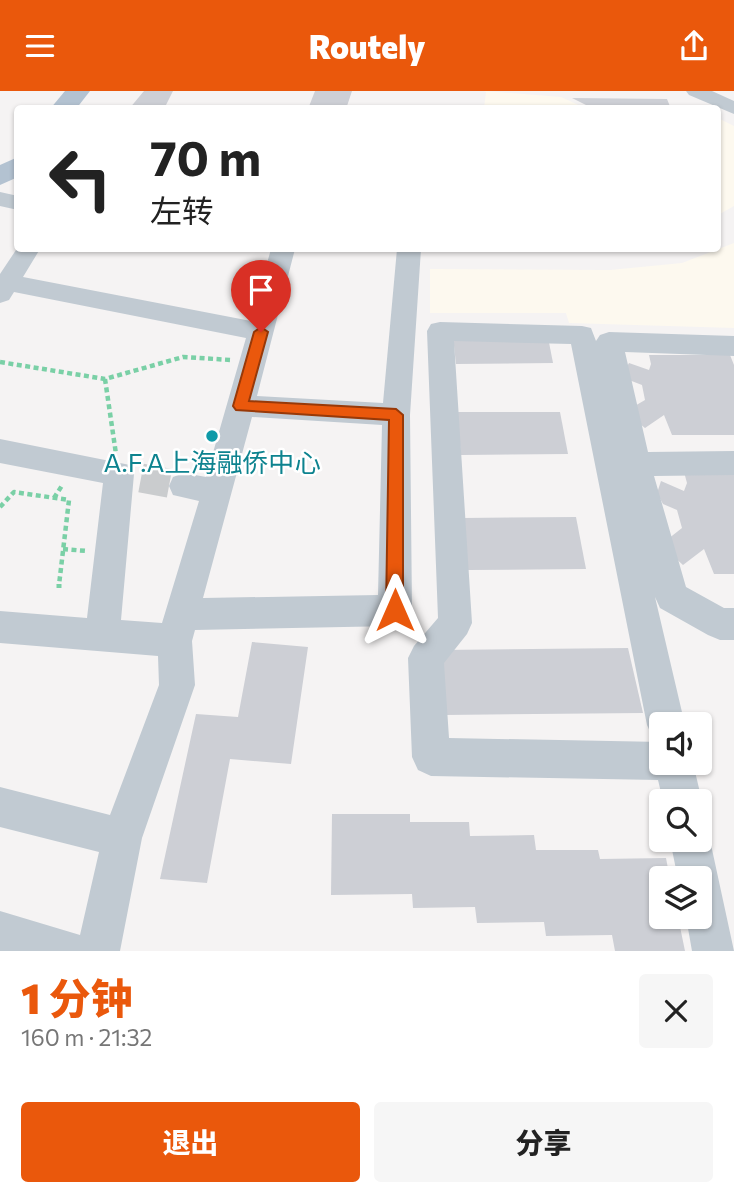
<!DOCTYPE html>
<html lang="zh">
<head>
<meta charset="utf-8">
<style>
	:root { --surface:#fff; --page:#f6f6f6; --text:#222; --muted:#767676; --accent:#ea580c }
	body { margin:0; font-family:Commissioner,"Noto Sans SC",sans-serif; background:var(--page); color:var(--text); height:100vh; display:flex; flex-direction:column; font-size:26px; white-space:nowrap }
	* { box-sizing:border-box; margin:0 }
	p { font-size:23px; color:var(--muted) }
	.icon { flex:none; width:38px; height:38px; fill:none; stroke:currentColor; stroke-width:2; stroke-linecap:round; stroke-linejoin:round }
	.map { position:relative; height:860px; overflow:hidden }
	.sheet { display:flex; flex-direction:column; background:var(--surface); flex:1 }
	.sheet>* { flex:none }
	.guide { position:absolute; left:14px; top:14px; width:707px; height:147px; border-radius:7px; box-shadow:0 2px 5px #0004; background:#fff; color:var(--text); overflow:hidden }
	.buttons { position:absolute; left:649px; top:621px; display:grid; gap:14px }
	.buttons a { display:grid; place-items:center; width:63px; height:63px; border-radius:7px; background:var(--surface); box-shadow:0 2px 5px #0004; font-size:35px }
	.pin { position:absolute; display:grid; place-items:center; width:60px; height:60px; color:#fff; margin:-72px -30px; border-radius:50% 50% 50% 0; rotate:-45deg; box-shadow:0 0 7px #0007 }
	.pin .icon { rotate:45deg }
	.me { position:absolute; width:77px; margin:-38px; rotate:0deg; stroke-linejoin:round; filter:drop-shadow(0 0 5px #0008) }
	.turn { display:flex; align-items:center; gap:24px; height:147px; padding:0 21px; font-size:32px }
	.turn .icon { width:91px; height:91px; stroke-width:2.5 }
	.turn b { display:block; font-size:49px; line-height:60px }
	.round { display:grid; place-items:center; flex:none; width:74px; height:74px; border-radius:7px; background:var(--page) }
	.headline { display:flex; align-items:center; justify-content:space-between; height:119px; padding:0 21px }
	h1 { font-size:42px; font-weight:800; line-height:52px; color:var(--accent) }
	.button { display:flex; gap:14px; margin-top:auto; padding:14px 21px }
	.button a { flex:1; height:80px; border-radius:7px; background:var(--accent); color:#fff; font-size:28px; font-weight:800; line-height:80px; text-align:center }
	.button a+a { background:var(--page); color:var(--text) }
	header { display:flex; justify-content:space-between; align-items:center; height:91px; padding:0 21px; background:var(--accent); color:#fff; font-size:32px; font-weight:800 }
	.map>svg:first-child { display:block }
</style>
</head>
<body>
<header><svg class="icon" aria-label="menu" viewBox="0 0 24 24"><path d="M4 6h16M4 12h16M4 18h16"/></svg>Routely<svg class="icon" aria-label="share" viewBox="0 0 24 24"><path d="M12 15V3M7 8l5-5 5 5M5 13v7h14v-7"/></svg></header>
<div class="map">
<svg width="734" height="860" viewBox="0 0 734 860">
	<rect width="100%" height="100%" fill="#f5f3f3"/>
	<g fill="#fdf9ef">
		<path d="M 484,0 L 561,6 L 585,17 L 484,17 L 486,1 Z"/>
		<path d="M 718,27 L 734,35 L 734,115 L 718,124 Z"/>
		<path d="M 734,152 L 734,237 L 569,232 L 566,222 L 430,222 L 430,178 L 610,179 L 682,172 Z"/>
	</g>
	<g fill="#cdcfd5">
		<path d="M 144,0 L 173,0 L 164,18 L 129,18 Z"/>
		<path d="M 315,0 L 352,0 L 346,18 L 308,18 Z"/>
		<path d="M 572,7 L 667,8 L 671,18 L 594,18 Z"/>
		<path d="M 546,236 L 553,272 L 456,273 L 452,237 Z"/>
		<path d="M 649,264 L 730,264 L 734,274 L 734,344 L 672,344 L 664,324 L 645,337 L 634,328 L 633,316 L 645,309 L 642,294 L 629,289 L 624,281 L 629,272 L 649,279 L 651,273 Z"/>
		<path d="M 457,321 L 560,321 L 568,363 L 461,364 Z"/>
		<path d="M 684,381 L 734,381 L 734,483 L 714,483 L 704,458 L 683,474 L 670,462 L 668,448 L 682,437 L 677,419 L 663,413 L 657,402 L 661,390 L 684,400 L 687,392 Z"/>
		<path d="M 576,426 L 586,478 L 468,479 L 463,427 Z"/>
		<path d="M 252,551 L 308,556 L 291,673 L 230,668 L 207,792 L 160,788 L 196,623 L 238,626 Z"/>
		<path d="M 628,557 L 643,622 L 445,624 L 441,559 Z"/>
		<path d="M 332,723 L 410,723 L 410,731 L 469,731 L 470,745 L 534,744 L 536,759 L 598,759 L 600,768 L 666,767 L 670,788 L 662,788 L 662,826 L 678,826 L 685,860 L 615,860 L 612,844 L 546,845 L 544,831 L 477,832 L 475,816 L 413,817 L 412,803 L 331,804 Z"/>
	</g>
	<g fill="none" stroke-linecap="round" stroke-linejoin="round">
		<path stroke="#caccce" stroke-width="29" stroke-dasharray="29 15" stroke-linecap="butt" d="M 141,387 L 184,395"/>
		<g stroke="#7ad0a6" stroke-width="4.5" stroke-dasharray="5 3.5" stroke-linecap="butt">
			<path d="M 0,271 L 105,288 L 183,266 L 231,269"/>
			<path d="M 105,288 L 116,363"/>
			<path d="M 54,407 L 63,393"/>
			<path d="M 0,416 L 14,401 L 69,409 L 59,494"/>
			<path d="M 63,458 L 87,460"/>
		</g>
		<path stroke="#7ad0a6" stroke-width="5" stroke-dasharray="6 4.5" stroke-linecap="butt" d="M 59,497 L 59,493"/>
		<g fill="#c1cad2" fill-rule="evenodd">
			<path d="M 686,0 L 712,0 L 734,10 L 734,23 L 689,4 Z"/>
			<path d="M 0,101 L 18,105 L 18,119 L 0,115 Z"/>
			<path d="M 18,156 L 40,158 L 23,186 L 251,230 L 271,158 L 295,158 L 257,305 L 383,312 L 397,158 L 421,158 L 410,324 L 412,519 L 407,530 L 395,535 L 195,539 L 192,550 L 195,594 L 142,747 L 120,860 L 0,860 L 0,820 L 80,844 L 99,761 L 0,736 L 0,696 L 110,724 L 159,594 L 158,565 L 0,552 L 0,520 L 87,527 L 103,392 L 0,372 L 0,348 L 130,374 L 134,383 L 121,529 L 162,532 L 199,410 L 173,404 L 169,395 L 173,386 L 184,382 L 206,386 L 246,247 L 14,201 L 9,209 L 0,212 L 0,183 ZM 252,326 L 382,334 L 378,504 L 203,507 Z"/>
			<path d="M 440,231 L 582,235 L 591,237 L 596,250 L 600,244 L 609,241 L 734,245 L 734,265 L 625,261 L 648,361 L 734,360 L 734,384 L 654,385 L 686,496 L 724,517 L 734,517 L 734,549 L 720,549 L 708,544 L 660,517 L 655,506 L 685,634 L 662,634 L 662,651 L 653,647 L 647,634 L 571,253 L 454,250 L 472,532 L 467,543 L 444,572 L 449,647 L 662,651 L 662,672 L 693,672 L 702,710 L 700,714 L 700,710 L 663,710 L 658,689 L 431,685 L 418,679 L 412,666 L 408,567 L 414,555 L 438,527 L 427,240 L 431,233 Z"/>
			<path d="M 700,733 L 704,735 L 710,749 L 734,860 L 692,860 L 686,826 L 700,826 L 700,788 L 678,788 L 670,749 L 700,749 Z"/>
		</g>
		<g fill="#b3c2d1" fill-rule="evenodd">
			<path d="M 65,0 L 90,0 L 76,18 L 50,18 Z"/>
			<path d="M 18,66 L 18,86 L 0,94 L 0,74 Z"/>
		</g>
	</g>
	<path fill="#ea580c" stroke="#983908" stroke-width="2" d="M 261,236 L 268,241 L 249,310 L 396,318 L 403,324 L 403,519 L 401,525 L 395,527 L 389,525 L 386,519 L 389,329 L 236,319 L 233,315 L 254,241 Z"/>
	<circle fill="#0f9aa8" stroke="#fff" stroke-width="2.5" cx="212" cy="345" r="7"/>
	<g text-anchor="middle" stroke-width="5" stroke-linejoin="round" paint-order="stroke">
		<g font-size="26" fill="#0d838f" stroke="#fff">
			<text x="212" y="381">A.F.A上海融侨中心</text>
		</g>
	</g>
</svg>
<div class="buttons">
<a><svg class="icon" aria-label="sound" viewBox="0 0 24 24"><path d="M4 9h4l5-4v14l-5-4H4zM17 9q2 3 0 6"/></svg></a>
<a><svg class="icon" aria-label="search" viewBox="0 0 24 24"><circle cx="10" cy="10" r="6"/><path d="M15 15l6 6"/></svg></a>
<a><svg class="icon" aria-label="layers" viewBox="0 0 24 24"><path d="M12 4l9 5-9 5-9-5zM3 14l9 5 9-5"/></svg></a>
</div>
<div class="pin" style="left:261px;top:241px;background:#d93025"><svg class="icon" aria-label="arrive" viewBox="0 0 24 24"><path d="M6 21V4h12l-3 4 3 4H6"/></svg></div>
<svg class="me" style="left:395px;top:519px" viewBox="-20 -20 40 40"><path d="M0-17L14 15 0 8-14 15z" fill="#ea580c" stroke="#fff" stroke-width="4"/></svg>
<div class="guide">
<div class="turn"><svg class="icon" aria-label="left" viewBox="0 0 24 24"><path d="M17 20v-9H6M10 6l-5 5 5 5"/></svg><div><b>70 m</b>左转</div></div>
</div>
</div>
<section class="sheet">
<div class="headline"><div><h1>1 分钟</h1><p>160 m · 21:32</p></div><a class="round"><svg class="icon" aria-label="close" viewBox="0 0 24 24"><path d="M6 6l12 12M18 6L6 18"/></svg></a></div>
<div class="button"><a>退出</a><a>分享</a></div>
</section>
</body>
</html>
